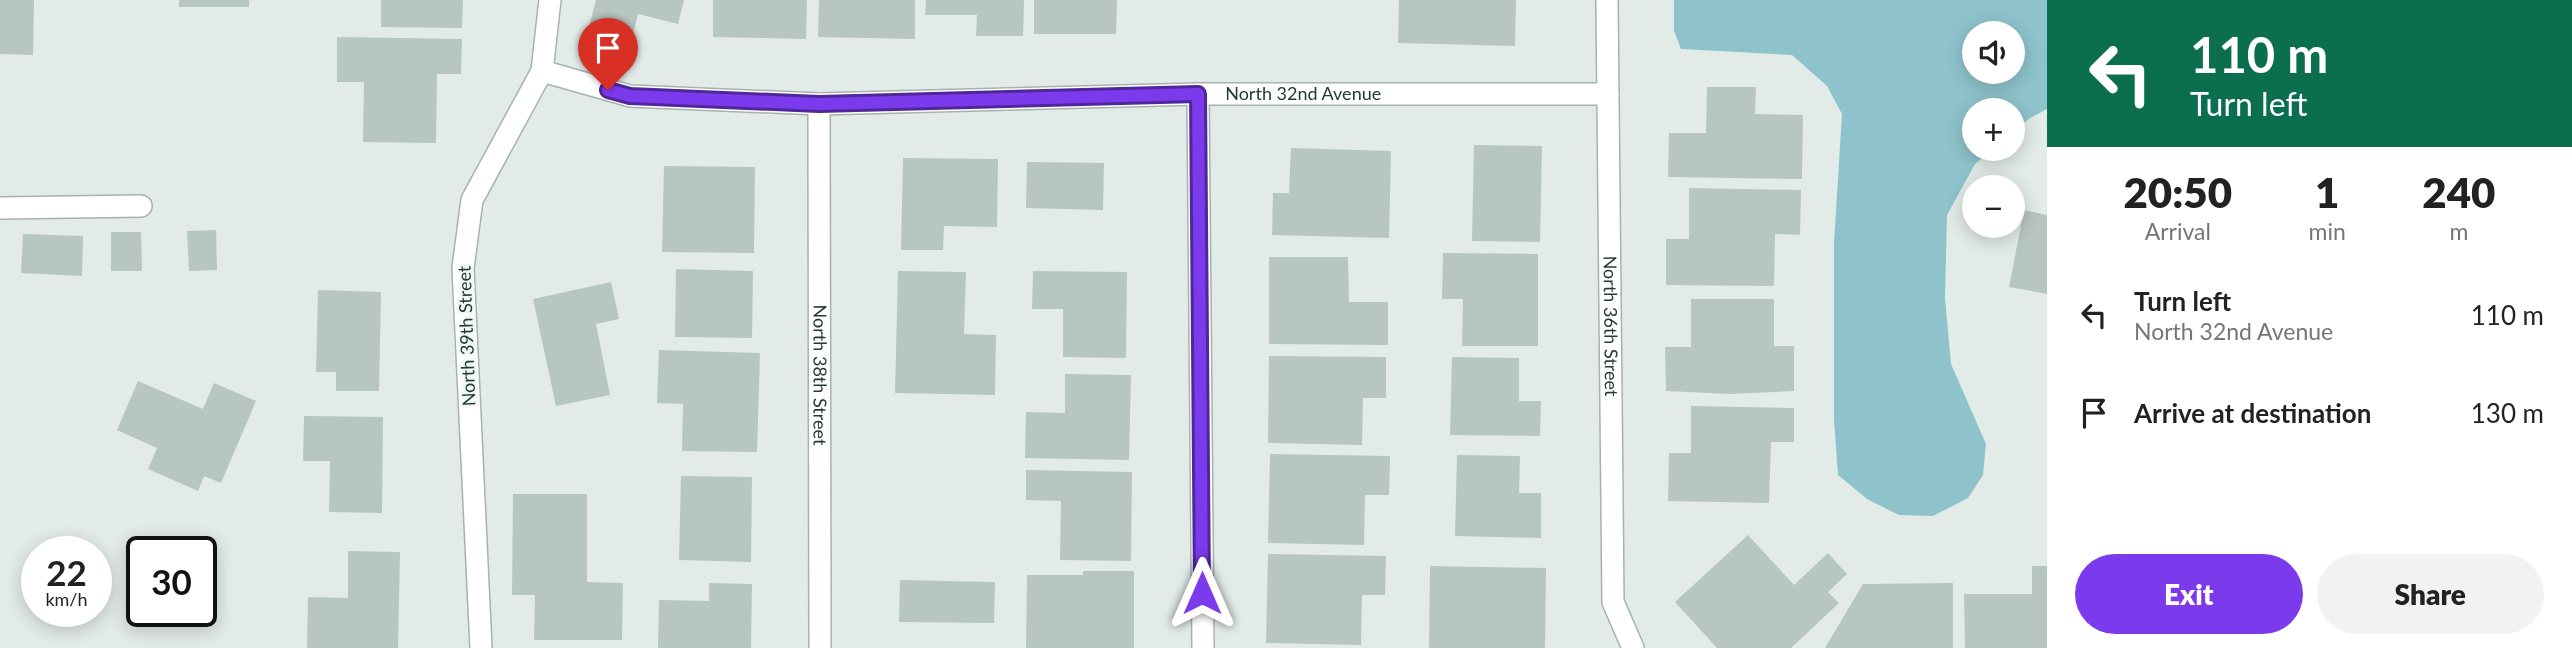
<!DOCTYPE html>
<html lang="en">
<head>
<meta charset="utf-8">
<style>
	:root { --surface:#fff; --page:#f2f2f2; --text:#222; --muted:#767676; --accent:#7c3aed }
	body { margin:0; font-family:Lato,sans-serif; background:var(--page); color:var(--text); height:100vh; display:flex; flex-direction:column; font-size:26px; white-space:nowrap }
	* { box-sizing:border-box; margin:0 }
	p { font-size:23px; color:var(--muted) }
	.icon { flex:none; width:38px; height:38px; fill:none; stroke:currentColor; stroke-width:2; stroke-linecap:round; stroke-linejoin:round }
	.map { position:relative; flex:1; overflow:hidden }
	.panel { display:flex; flex-direction:column; background:var(--surface); width:525px }
	.panel>* { flex:none }
	.banner { background:#0b6e4f; color:#fff; overflow:hidden }
	.controls { position:absolute; left:1962px; top:21px; display:grid; gap:14px }
	.controls a { display:grid; place-items:center; width:63px; height:63px; border-radius:50%; background:var(--surface); box-shadow:0 4px 18px #0003; font-size:35px }
	.speed { position:absolute; left:21px; top:536px; display:flex; gap:14px; font-size:35px; font-weight:700; text-align:center }
	.speed>* { display:grid; place-content:center; width:91px; height:91px; border-radius:50%; background:var(--surface); box-shadow:0 4px 18px #0003; line-height:1 }
	.speed small { font-size:18px; font-weight:400 }
	.speed .limit { border:4px solid #111; border-radius:10px; background:#fff; color:#111 }
	.pin { position:absolute; display:grid; place-items:center; width:60px; height:60px; color:#fff; margin:-72px -30px; border-radius:50% 50% 50% 0; rotate:-45deg; box-shadow:0 0 7px #0007 }
	.pin .icon { rotate:45deg }
	.me { position:absolute; width:77px; margin:-38px; rotate:0deg; stroke-linejoin:round; filter:drop-shadow(0 0 5px #0008) }
	.turn { display:flex; align-items:center; gap:24px; height:147px; padding:0 28px; font-size:32px }
	.turn .icon { width:91px; height:91px; stroke-width:2.5 }
	.turn b { display:block; font-size:49px; line-height:60px }
	.eta { display:flex; justify-content:space-evenly; align-items:center; height:119px; text-align:center }
	.eta b { font-size:42px; font-weight:800; line-height:49px }
	.primary-button { display:flex; gap:14px; margin-top:auto; padding:14px 28px }
	.primary-button a { flex:1; height:80px; border-radius:42px; background:var(--accent); color:#fff; font-size:28px; font-weight:800; line-height:80px; text-align:center }
	.primary-button a+a { background:var(--page); color:var(--text) }
	ul { padding:0; list-style:none }
	li { display:flex; align-items:center; gap:21px; height:98px; padding:0 28px }
	li div { flex:1 }
	li b { display:block; font-size:26px }
	li em { font-style:normal }
	main { display:flex; flex:1; min-height:0 }
	.map>svg:first-child { display:block }
</style>
</head>
<body>
<main>
<div class="map">
<svg width="2047" height="648" viewBox="0 0 2047 648">
	<rect width="100%" height="100%" fill="#e2ebe7"/>
	<path fill="#8ec3cc" fill-rule="evenodd" d="M 1674,0 L 2047,0 L 2047,109 L 2030,118 L 2013,132 L 2012,110 L 1974,110 L 1974,149 L 1993,149 L 1975,164 L 1947,215 L 1945,298 L 1951,364 L 1986,444 L 1983,475 L 1968,498 L 1933,516 L 1899,515 L 1867,499 L 1838,475 L 1834,420 L 1834,243 L 1842,114 L 1827,86 L 1792,55 L 1681,49 L 1674,31 ZM 1974,33 L 2012,33 L 2012,72 L 1974,72 Z"/>
	<g fill="#b8c6c0">
		<path d="M 0,0 L 34,0 L 33,55 L 0,54 Z"/>
		<rect x="179" y="0" width="70" height="7"/>
		<path d="M 381,0 L 463,0 L 462,28 L 381,27 Z"/>
		<path d="M 596,0 L 684,0 L 678,24 L 638,14 L 632,38 L 589,27 Z"/>
		<path d="M 713,0 L 807,0 L 806,39 L 713,37 Z"/>
		<path d="M 819,0 L 915,0 L 915,39 L 818,37 Z"/>
		<path d="M 926,0 L 1024,0 L 1023,36 L 976,36 L 977,15 L 925,15 Z"/>
		<path d="M 1034,0 L 1117,0 L 1116,34 L 1034,34 Z"/>
		<path d="M 1399,0 L 1516,0 L 1515,46 L 1398,43 Z"/>
		<path d="M 337,37 L 462,39 L 461,74 L 437,74 L 436,143 L 363,142 L 364,82 L 337,82 Z"/>
		<path d="M 1707,87 L 1756,87 L 1755,114 L 1803,115 L 1802,179 L 1668,177 L 1669,133 L 1706,133 Z"/>
		<path d="M 1474,145 L 1542,146 L 1540,242 L 1472,241 Z"/>
		<path d="M 1291,148 L 1391,151 L 1389,238 L 1272,235 L 1273,193 L 1289,193 Z"/>
		<path d="M 903,158 L 998,159 L 997,227 L 944,226 L 943,250 L 901,250 Z"/>
		<path d="M 1027,162 L 1104,163 L 1103,210 L 1026,208 Z"/>
		<path d="M 664,166 L 755,167 L 754,253 L 662,252 Z"/>
		<path d="M 1689,188 L 1801,190 L 1800,235 L 1775,234 L 1774,286 L 1666,285 L 1666,239 L 1689,239 Z"/>
		<path d="M 2024,210 L 2047,215 L 2047,294 L 2009,287 Z"/>
		<path d="M 216,230 L 217,270 L 189,271 L 187,231 Z"/>
		<path d="M 111,232 L 141,232 L 142,271 L 111,271 Z"/>
		<path d="M 23,234 L 83,236 L 82,276 L 21,273 Z"/>
		<path d="M 1443,253 L 1538,254 L 1538,346 L 1462,346 L 1463,299 L 1442,299 Z"/>
		<path d="M 1269,257 L 1348,257 L 1349,302 L 1388,302 L 1388,345 L 1269,344 Z"/>
		<path d="M 676,269 L 753,271 L 752,338 L 675,337 Z"/>
		<path d="M 898,271 L 966,272 L 964,334 L 996,335 L 995,395 L 895,393 Z"/>
		<path d="M 1033,271 L 1127,272 L 1126,358 L 1063,357 L 1063,309 L 1032,309 Z"/>
		<path d="M 611,282 L 619,319 L 596,324 L 610,395 L 556,406 L 533,299 Z"/>
		<path d="M 318,290 L 381,292 L 379,391 L 336,391 L 336,372 L 316,372 Z"/>
		<path d="M 1691,299 L 1774,299 L 1774,346 L 1794,346 L 1794,391 L 1730,394 L 1666,391 L 1665,347 L 1691,347 Z"/>
		<path d="M 659,350 L 760,353 L 757,452 L 682,451 L 683,404 L 657,403 Z"/>
		<path d="M 1269,356 L 1386,357 L 1386,398 L 1363,398 L 1362,445 L 1268,443 Z"/>
		<path d="M 1452,357 L 1519,358 L 1519,401 L 1541,401 L 1540,436 L 1450,435 Z"/>
		<path d="M 1065,374 L 1131,375 L 1129,460 L 1025,458 L 1026,412 L 1065,413 Z"/>
		<path d="M 138,381 L 203,409 L 214,383 L 256,401 L 221,483 L 204,476 L 198,491 L 148,469 L 157,448 L 117,430 Z"/>
		<path d="M 1691,406 L 1794,408 L 1794,442 L 1771,442 L 1769,503 L 1668,501 L 1669,453 L 1691,453 Z"/>
		<path d="M 304,416 L 383,417 L 382,513 L 329,512 L 330,461 L 303,461 Z"/>
		<path d="M 1270,454 L 1390,456 L 1389,495 L 1365,495 L 1364,545 L 1268,543 Z"/>
		<path d="M 1457,455 L 1520,456 L 1519,493 L 1541,493 L 1541,538 L 1455,536 Z"/>
		<path d="M 1026,470 L 1132,472 L 1131,561 L 1060,560 L 1061,501 L 1026,500 Z"/>
		<path d="M 681,476 L 752,477 L 751,562 L 679,560 Z"/>
		<path d="M 513,494 L 587,494 L 587,582 L 623,583 L 622,640 L 534,640 L 535,595 L 512,595 Z"/>
		<path d="M 1748,535 L 1794,585 L 1828,553 L 1847,574 L 1828,592 L 1839,603 L 1791,648 L 1717,648 L 1675,602 Z"/>
		<path d="M 348,551 L 400,552 L 398,648 L 307,648 L 308,597 L 348,598 Z"/>
		<path d="M 1268,554 L 1386,556 L 1385,595 L 1362,595 L 1361,645 L 1266,643 Z"/>
		<path d="M 1430,566 L 1546,568 L 1545,648 L 1429,648 Z"/>
		<path d="M 2032,566 L 2047,566 L 2047,648 L 1965,648 L 1964,594 L 2032,594 Z"/>
		<path d="M 1083,571 L 1134,571 L 1134,648 L 1026,648 L 1027,575 L 1083,575 Z"/>
		<path d="M 900,580 L 995,582 L 994,623 L 899,622 Z"/>
		<path d="M 709,583 L 752,584 L 751,648 L 658,648 L 659,600 L 709,601 Z"/>
		<path d="M 1953,583 L 1953,648 L 1825,648 L 1863,584 Z"/>
	</g>
	<g fill="none" stroke-linecap="round" stroke-linejoin="round">
		<defs>
			<g id="minor">
				<path id="s1" d="M 1607,0 L 1613,602 L 1633,648"/>
				<path id="s2" d="M 542,71 L 630,96 L 819,104 L 1198,94 L 1608,94"/>
				<path d="M 1198,94 L 1203,648"/>
				<path id="s3" d="M 819,104 L 820,648"/>
				<path d="M 0,208 L 141,206"/>
				<path d="M 481,648 L 463,268 L 472,200 L 542,71 L 550,0"/>
			</g>
		</defs>
		<use href="#minor" stroke="#a5b3ae" stroke-width="24"/>
		<use href="#minor" stroke="#fff" stroke-width="21"/>
	</g>
	<g fill="none" stroke-linecap="round" stroke-linejoin="round">
		<defs>
			<path id="route" d="M 608,90 L 630,96 L 819,104 L 1198,94 L 1202,593"/>
		</defs>
		<use href="#route" stroke="#51269a" stroke-width="18"/>
		<use href="#route" stroke="#7c3aed" stroke-width="12"/>
	</g>
	<g text-anchor="middle" stroke-width="6" stroke-linejoin="round" paint-order="stroke">
		<g font-size="18" fill="#233b35" stroke="#f2f8f5">
			<text dy="6" stroke="none"><textPath href="#s2" startOffset="765">North 32nd Avenue</textPath></text>
			<text dy="6" stroke="none"><textPath href="#s1" startOffset="326">North 36th Street</textPath></text>
			<text transform="translate(467 336) rotate(-92)" y="6">North 39th Street</text>
			<text dy="6" stroke="none"><textPath href="#s3" startOffset="271">North 38th Street</textPath></text>
		</g>
	</g>
</svg>
<div class="controls">
<a><svg class="icon" aria-label="sound" viewBox="0 0 24 24"><path d="M4 9h4l5-4v14l-5-4H4zM17 9q2 3 0 6"/></svg></a>
<a>+</a>
<a>−</a>
</div>
<div class="speed"><div>22<small>km/h</small></div><div class="limit">30</div></div>
<div class="pin" style="left:608px;top:90px;background:#d93025"><svg class="icon" aria-label="arrive" viewBox="0 0 24 24"><path d="M6 21V4h12l-3 4 3 4H6"/></svg></div>
<svg class="me" style="left:1202px;top:593px" viewBox="-20 -20 40 40"><path d="M0-17L14 15 0 8-14 15z" fill="#7c3aed" stroke="#fff" stroke-width="4"/></svg>
</div>
<section class="panel">
<div class="banner">
<div class="turn"><svg class="icon" aria-label="left" viewBox="0 0 24 24"><path d="M17 20v-9H6M10 6l-5 5 5 5"/></svg><div><b>110 m</b>Turn left</div></div>
</div>
<div class="eta">
<div><b>20:50</b><p>Arrival</p></div>
<div><b>1</b><p>min</p></div>
<div><b>240</b><p>m</p></div>
</div>
<ul>
<li><svg class="icon" aria-label="left" viewBox="0 0 24 24"><path d="M17 20v-9H6M10 6l-5 5 5 5"/></svg><div><b>Turn left</b><p>North 32nd Avenue</p></div><em>110 m</em></li>
<li><svg class="icon" aria-label="arrive" viewBox="0 0 24 24"><path d="M6 21V4h12l-3 4 3 4H6"/></svg><div><b>Arrive at destination</b></div><em>130 m</em></li>
</ul>
<div class="primary-button"><a>Exit</a><a>Share</a></div>
</section>
</main>
</body>
</html>
